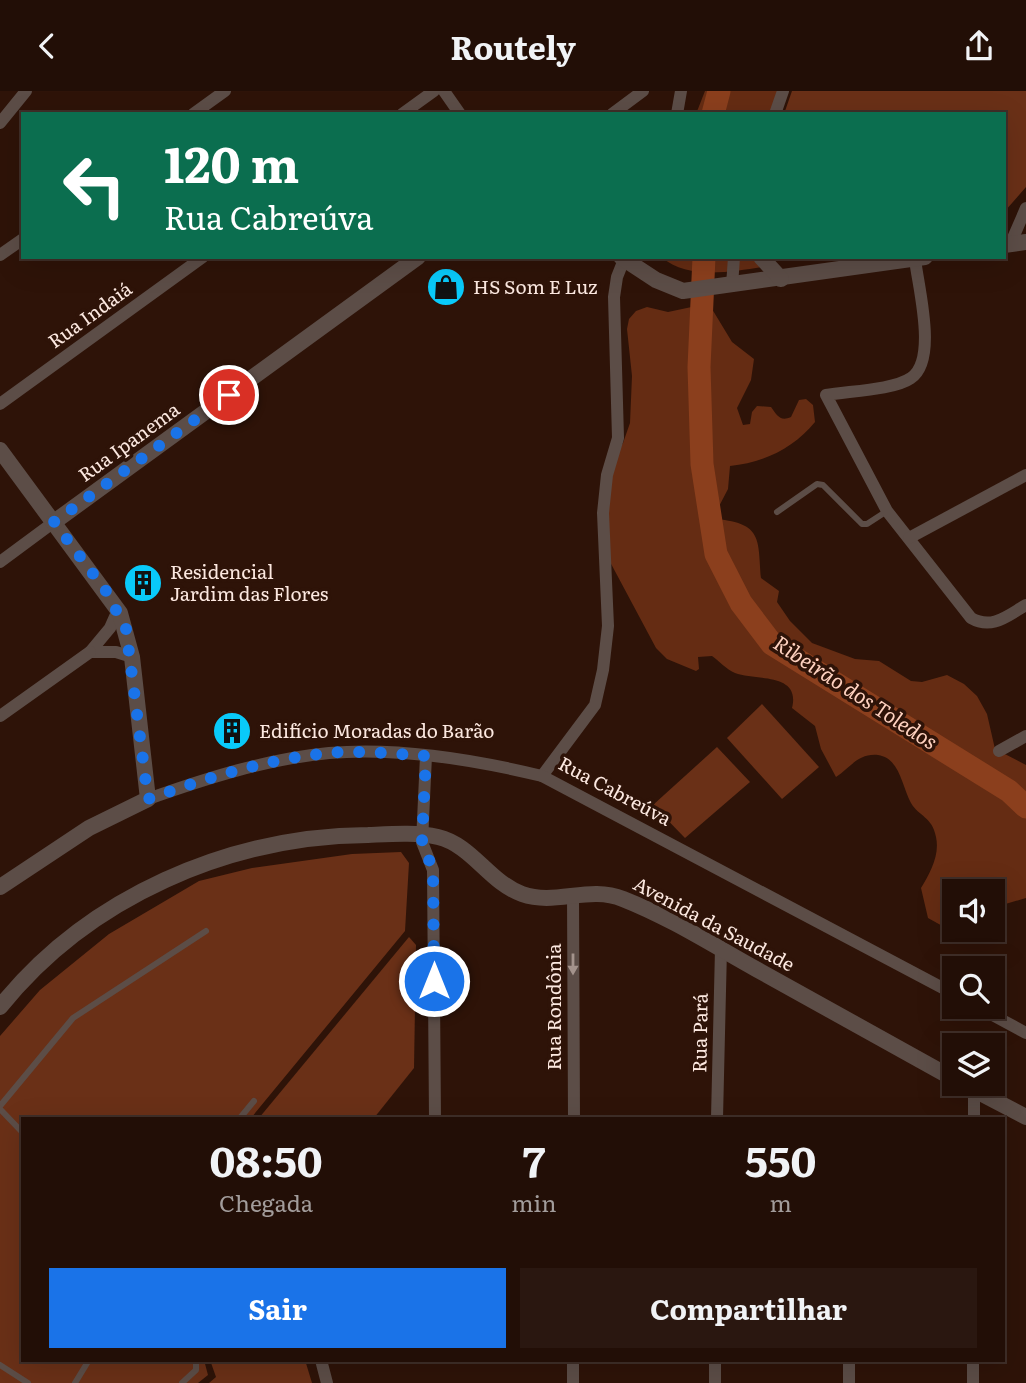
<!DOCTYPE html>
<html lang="pt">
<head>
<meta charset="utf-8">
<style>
	:root { --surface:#220e06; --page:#2a1710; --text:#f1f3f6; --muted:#a29c9b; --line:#3f2e28; --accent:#1a73e8 }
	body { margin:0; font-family:Literata,serif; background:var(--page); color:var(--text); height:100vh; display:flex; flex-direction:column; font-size:26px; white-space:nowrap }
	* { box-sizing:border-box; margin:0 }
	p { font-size:23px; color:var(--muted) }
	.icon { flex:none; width:38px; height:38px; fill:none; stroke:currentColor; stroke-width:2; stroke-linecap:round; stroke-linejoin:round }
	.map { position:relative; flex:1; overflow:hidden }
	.details { position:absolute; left:21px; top:1026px; width:984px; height:245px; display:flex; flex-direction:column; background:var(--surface); border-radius:0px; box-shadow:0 7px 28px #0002,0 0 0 2px var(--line) }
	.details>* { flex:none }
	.guide { position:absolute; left:21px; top:21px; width:985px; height:147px; border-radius:0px; box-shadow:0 7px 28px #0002,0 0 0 2px var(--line); background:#0b6e4f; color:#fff; overflow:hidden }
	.buttons { position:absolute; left:942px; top:788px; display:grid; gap:14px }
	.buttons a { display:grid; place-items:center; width:63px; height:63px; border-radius:0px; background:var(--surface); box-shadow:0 7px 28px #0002,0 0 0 2px var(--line); font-size:35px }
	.pin { position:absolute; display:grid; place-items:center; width:60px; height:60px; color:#fff; margin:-30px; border:4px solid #fff; border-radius:50%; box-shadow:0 2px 7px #0007 }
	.me { position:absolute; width:77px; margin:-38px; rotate:0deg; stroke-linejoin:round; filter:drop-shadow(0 0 5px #0008) }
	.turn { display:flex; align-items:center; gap:24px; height:147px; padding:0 28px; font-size:32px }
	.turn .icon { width:91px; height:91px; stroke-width:2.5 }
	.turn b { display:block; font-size:49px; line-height:60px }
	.eta { display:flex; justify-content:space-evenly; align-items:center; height:119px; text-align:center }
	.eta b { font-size:42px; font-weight:700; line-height:49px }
	.cta { display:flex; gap:14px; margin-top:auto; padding:14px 28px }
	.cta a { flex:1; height:80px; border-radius:0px; background:var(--accent); color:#fff; font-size:28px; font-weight:700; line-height:80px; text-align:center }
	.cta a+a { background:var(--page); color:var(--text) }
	header { display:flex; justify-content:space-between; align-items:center; height:91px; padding:0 28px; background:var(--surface); font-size:32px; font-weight:700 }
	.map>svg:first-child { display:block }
</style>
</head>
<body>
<header><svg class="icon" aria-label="back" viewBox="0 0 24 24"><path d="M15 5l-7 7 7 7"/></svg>Routely<svg class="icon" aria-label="share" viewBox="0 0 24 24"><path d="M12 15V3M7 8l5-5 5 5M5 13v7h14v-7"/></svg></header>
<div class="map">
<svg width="1026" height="1292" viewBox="0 0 1026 1292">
	<rect width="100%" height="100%" fill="#2e1308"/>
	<g fill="#6a3017">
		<path d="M 792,0 L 1026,0 L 1026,96 L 1005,120 L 1004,23 L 784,23 Z"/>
		<path d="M 762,613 L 819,676 L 782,708 L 727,647 Z"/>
		<path d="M 717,656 L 750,691 L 685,747 L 653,714 Z"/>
		<path d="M 401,761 L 409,772 L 405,840 L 251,1027 L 23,1027 L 23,1269 L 204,1269 L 208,1284 L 198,1292 L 0,1292 L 0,945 L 40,899 L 109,843 L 199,790 L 252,777 L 352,763 Z"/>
		<path d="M 409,846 L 416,854 L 414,977 L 374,1027 L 259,1027 Z"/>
		<path d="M 210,1269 L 305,1269 L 312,1292 L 209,1292 L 216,1286 Z"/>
	</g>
	<g fill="#652c13">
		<path d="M 705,0 L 778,0 L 772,23 L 696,23 Z"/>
		<path d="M 661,166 L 758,166 L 762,176 C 729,181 689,189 661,166 Z"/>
		<path d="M 701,214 L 712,218 L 732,251 L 754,268 L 751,289 L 737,317 L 743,334 L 750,333 L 752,321 L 757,315 L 771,316 C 777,324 780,331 791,326 L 799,309 L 806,308 L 813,314 L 815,331 C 794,357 763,372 730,375 L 728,398 L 715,423 L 717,428 C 762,433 758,447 761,487 L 779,500 L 777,511 L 790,530 L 812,552 L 855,568 L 879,570 L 911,590 L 922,591 L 947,584 L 964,593 L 977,605 L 987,623 L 995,658 L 1026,674 L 1026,807 L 992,817 L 992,800 L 954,800 L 954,838 L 967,838 L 960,849 L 955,849 L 946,837 L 928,827 L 921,797 C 930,782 940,764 936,746 C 932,725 919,726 911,712 C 902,696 900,667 878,664 C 858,662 850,677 836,686 L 821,658 L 815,635 L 792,617 C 801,581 755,590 735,582 C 727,579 719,570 712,565 L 698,566 L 699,578 L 696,580 L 667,568 L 656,557 L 609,469 L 605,384 L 623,352 L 630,332 L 632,285 L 627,238 L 629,228 L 636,220 L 647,216 L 668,221 Z"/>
	</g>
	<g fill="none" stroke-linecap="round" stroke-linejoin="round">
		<g stroke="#8b3f1d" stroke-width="23">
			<path d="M 713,23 L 719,0"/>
			<path d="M 704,166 L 699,276 L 702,373 L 716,463 L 741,512 L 772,553 L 1009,700 L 1026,716"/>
		</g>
		<g stroke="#5c4d47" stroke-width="6">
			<path d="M 777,421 L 817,393 L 823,394 L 862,433 L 867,433 L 887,420"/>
			<path d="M 0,1015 L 73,927 L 206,840"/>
			<path d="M 0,1018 L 23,1042"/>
			<path d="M 240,1027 L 254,1010"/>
			<path d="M 0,1274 L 28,1292"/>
			<path d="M 75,1292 L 89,1269"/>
			<path d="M 182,1292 L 196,1279 L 196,1269"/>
		</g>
		<g stroke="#5c4d47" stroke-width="12">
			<path d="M 444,0 L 460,23"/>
			<path d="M 193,23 L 225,0"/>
			<path d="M 402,23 L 434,0"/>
			<path d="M 612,23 L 643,0"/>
			<path d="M 677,23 L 681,0"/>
			<path d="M 775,23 L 783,0"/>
			<path d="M 0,32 L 26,0"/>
			<path d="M 1010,154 L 1026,117"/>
			<path d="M 0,164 L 23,148"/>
			<path d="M 915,168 C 918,196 938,269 911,287 C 894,299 848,300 826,304 L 887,420 L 971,527 C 992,539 1007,525 1026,514"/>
			<path d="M 732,195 L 734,166"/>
			<path d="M 0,313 L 203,166"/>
			<path d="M 909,447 L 1026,384"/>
			<path d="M 0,471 L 54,431"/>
			<path d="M 118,519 L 110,537 L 90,561 L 116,561 L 132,566"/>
			<path d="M 0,625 L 90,561"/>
			<path d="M 999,660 L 1026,645"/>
			<path d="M 426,665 L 422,751 L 433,779 L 435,1027"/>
			<path d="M 542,685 L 595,614 L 603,579 L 608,535 L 603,422 L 607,384 L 618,347 L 614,206 L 617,186 L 625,166"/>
			<path d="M 148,708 C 207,687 267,668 329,662 C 397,656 476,669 542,685 L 954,903"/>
			<path d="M 573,805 L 574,1027"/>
			<path d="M 976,915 L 1026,942"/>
			<path d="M 717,1027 L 721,858"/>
			<path d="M 974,1027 L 974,1000"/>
			<path d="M 321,1269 L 327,1292"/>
			<path d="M 573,1269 L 573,1292"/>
			<path d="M 849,1269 L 849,1292"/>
			<path d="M 715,1292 L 715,1269"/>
			<path d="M 973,1292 L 973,1269"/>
		</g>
		<g stroke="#5c4d47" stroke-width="16">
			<path d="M 1004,154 L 1026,151"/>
			<path d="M 621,166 L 656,189 L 683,200 L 925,166"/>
			<path d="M 761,166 L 781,188"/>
			<path d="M 0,359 L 120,522 L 132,566 L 148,708 L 89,737 L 0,796"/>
			<path d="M 54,431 L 418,166"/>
			<path d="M 0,916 C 88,806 229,745 368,744 C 391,743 416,741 438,746 C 472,754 489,791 522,803 C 556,815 589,794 623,808 C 669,826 713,854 756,878 C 822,915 888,952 954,988"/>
			<path d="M 961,992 L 1026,1026"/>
		</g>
	</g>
	<defs><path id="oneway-solid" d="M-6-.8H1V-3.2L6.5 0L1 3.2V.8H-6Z" transform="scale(1.75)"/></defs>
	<use fill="#a4938c" href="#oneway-solid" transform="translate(573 873) rotate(90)"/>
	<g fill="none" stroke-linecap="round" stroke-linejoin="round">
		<path stroke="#1a73e8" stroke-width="12" stroke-dasharray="0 21.6" d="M 229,304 L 54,431 L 106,500 L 126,538 L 148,708 C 207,687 267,668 329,662 C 361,659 394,663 426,665 L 422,751 L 433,779 L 434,890"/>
	</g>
	<defs>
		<symbol id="shop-disc" viewBox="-11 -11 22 22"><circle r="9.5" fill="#09cafa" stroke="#2e1308"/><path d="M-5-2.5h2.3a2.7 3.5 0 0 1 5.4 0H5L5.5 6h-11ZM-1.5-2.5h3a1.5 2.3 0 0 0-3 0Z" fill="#111"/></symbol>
		<symbol id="building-disc" viewBox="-11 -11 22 22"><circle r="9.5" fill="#09cafa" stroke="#2e1308"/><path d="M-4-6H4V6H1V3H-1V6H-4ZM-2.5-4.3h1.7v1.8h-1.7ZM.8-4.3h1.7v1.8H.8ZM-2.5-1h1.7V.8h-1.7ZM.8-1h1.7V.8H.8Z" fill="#111"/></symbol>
	</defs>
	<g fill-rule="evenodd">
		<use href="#shop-disc" x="424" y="174" width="44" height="44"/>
		<use href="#building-disc" x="121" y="470" width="44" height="44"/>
		<use href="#building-disc" x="210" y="618" width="44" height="44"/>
	</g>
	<g text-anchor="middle" stroke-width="7" stroke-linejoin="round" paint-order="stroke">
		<g font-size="19" fill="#fce8e0" stroke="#2e1308" text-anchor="start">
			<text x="473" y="203">HS Som E Luz</text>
			<text x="170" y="488">Residencial<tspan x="170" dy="22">Jardim das Flores</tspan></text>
			<text x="259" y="647">Edifício Moradas do Barão</text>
		</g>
		<g font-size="19" fill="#fce8e0" stroke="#2e1308">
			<text transform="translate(90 224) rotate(-36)" y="7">Rua Indaiá</text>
			<text transform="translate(129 351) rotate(-36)" y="7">Rua Ipanema</text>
			<text transform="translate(615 700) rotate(28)" y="7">Rua Cabreúva</text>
			<text transform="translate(714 833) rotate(28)" y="7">Avenida da Saudade</text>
			<text transform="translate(554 916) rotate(-90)" y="7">Rua Rondônia</text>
			<text transform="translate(700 942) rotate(-89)" y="7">Rua Pará</text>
		</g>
		<g font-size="21" font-style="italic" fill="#fed1bf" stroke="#2e1308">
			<text transform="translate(855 602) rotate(33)" y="7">Ribeirão dos Toledos</text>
		</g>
	</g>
</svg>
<div class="buttons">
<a><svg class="icon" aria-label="sound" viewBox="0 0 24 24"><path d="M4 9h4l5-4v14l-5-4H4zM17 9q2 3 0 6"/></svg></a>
<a><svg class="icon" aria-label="search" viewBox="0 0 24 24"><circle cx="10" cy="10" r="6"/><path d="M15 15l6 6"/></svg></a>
<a><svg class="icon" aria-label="layers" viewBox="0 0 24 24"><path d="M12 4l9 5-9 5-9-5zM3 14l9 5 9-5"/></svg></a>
</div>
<div class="pin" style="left:229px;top:304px;background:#d93025"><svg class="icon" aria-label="arrive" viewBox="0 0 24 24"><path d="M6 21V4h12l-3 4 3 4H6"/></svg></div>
<svg class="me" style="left:434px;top:890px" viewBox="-20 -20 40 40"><circle r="17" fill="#1a73e8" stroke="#fff" stroke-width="3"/><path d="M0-11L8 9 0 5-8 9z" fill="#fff"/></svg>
<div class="guide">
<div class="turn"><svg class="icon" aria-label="left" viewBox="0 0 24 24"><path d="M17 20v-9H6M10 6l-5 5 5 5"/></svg><div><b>120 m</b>Rua Cabreúva</div></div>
</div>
<section class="details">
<div class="eta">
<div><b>08:50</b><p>Chegada</p></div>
<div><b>7</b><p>min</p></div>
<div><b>550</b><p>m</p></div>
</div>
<div class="cta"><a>Sair</a><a>Compartilhar</a></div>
</section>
</div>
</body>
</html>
